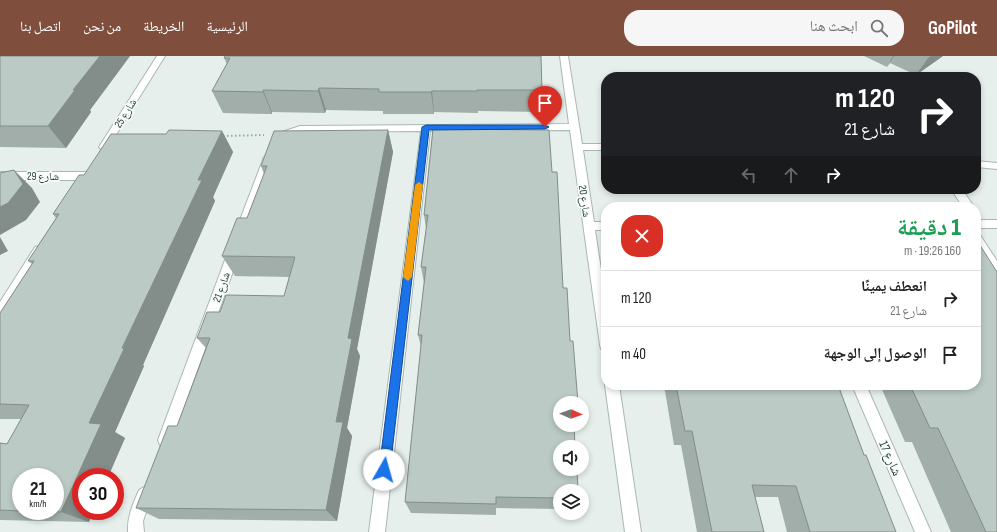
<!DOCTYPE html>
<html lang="ar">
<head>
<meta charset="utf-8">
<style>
	:root { --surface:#fff; --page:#f6f6f6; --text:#222; --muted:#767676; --line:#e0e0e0; --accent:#804e3d }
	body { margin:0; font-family:"Sofia Sans Condensed","Noto Naskh Arabic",sans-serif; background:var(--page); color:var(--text); direction:rtl; height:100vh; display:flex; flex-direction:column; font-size:15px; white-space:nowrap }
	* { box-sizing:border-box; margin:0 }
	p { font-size:13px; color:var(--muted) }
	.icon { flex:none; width:22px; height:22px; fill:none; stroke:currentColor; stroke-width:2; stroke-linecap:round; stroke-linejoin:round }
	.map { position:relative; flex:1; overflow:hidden; direction:ltr }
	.side { position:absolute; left:601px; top:146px; width:380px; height:188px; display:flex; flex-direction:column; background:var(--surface); border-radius:16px; box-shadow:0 2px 6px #0003; direction:rtl }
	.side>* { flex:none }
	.banner { position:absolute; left:601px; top:16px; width:380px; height:122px; border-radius:16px; box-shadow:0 2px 6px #0003; direction:rtl; background:#202124; color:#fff; overflow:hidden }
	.needle { width:26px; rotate:92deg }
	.tools { position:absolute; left:553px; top:340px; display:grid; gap:8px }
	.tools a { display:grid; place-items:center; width:36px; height:36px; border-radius:50%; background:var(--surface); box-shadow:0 2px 6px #0003; font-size:20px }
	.speed { position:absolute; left:12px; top:412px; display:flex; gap:8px; font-size:20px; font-weight:700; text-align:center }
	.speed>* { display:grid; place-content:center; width:52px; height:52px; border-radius:50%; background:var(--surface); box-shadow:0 2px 6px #0003; line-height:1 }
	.speed small { font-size:10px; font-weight:400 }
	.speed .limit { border:6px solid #d22; background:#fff; color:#111 }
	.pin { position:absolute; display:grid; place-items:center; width:34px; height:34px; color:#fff; margin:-41px -17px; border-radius:50% 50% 50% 0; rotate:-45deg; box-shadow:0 0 4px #0007 }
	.pin .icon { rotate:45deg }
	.me { position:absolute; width:44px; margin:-22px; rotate:7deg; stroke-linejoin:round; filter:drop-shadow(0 0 3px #0008) }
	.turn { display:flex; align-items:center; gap:14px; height:84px; padding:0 20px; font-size:18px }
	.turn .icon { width:52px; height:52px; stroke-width:2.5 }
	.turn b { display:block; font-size:28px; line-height:34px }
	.lanes { display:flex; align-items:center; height:38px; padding:0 20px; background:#0003; justify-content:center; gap:20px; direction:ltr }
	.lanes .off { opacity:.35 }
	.round { display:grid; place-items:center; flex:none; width:42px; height:42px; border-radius:16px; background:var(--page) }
	.headline { display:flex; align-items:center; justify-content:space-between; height:68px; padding:0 20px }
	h1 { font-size:24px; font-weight:800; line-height:30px; color:#1e9e55 }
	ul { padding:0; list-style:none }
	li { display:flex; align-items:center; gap:12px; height:56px; padding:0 20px; border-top:1px solid var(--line) }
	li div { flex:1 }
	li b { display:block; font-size:15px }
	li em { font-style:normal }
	header { display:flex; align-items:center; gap:24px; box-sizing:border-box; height:56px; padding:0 20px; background:var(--accent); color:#fff }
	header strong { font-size:19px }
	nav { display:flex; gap:22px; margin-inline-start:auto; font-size:14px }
	.search { width:280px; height:36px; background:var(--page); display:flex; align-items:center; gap:10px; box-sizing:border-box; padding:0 14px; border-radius:16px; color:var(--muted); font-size:15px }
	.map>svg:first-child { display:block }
</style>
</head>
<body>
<header>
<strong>GoPilot</strong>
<div class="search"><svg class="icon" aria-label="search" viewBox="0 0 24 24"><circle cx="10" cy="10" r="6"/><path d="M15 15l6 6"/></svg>ابحث هنا</div>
<nav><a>الرئيسية</a><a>الخريطة</a><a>من نحن</a><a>اتصل بنا</a></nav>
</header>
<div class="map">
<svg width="997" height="476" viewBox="0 0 997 476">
	<rect width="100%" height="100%" fill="#e6efeb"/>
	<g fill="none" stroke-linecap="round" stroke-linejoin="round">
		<defs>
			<g id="minor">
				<path d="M 157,0 L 165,0 L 107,93 L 101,93 L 99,91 Z"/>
				<path d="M 560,0 L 568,0 L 582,88 L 606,88 L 606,94 L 583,94 L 594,166 L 606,166 L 606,174 L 595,174 L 606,247 L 606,295 L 601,293 L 600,289 L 570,74 L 430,75 L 385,476 L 369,476 L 421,75 L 301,76 L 285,81 L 283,84 L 280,85 L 275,82 L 279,77 L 300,70 L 569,68 Z"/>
				<path d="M 269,98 L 274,101 L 247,177 L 245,180 L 241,181 L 237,180 L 235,177 L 264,101 Z"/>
				<path d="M 976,105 L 997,107 L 997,113 L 976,111 Z"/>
				<path d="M 0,116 L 85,116 L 89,118 L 90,120 L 89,122 L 85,124 L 0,124 Z"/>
				<path d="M 951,133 L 962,133 L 974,151 L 963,151 Z"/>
				<rect x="976" y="164" width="21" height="8"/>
				<path d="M 976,178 L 980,179 L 997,205 L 997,219 L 993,217 L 976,191 Z"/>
				<path d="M 39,190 L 43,191 L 45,194 L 43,197 L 4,260 L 0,261 L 0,246 L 35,191 Z"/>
				<path d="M 234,192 L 238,193 L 240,196 L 172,384 L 170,389 L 165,391 L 160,389 L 158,384 L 228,196 L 230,193 Z"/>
				<path d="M 606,327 L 606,329 L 619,329 L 641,476 L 625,476 L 605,329 Z"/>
				<path d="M 852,329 L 866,329 L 931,476 L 915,476 Z"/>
				<path d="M 144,431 L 149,434 L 152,439 L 143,465 L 144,476 L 128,476 C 127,461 133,448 139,434 Z"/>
			</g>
		</defs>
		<use href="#minor" stroke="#a8b8b2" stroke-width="2"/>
		<path stroke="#86b3a5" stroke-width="2" stroke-dasharray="1.5 2.5" stroke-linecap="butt" d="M 223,80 L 264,79"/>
		<use href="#minor" fill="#fff" fill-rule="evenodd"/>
	</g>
	<g fill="#a1aea9">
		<path d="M 0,0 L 130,0 L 90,54 L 91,56 L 66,92 L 0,91 Z"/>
		<path d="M 225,0 L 542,34 L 540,56 L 478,55 L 478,57 L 434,56 L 434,58 L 383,58 L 383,55 L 326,54 L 325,57 L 272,56 L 272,58 L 223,57 L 212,35 L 227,8 L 224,2 Z"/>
		<path d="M 864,0 L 943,0 L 916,19 L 890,7 L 887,11 Z"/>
		<path d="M 433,73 L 560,369 L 574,369 L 560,435 L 560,453 L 496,452 L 496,459 L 411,457 L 405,446 L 421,290 L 418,279 L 424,227 L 421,211 L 426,173 L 424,159 Z"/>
		<path d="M 388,74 L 393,96 L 357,293 L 360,300 L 347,372 L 352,380 L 337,465 L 159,463 L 136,452 L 177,370 L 206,292 L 197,282 L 220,256 L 284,240 L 289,221 L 235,220 L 222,200 L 247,162 L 264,118 L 261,110 Z"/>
		<path d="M 222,75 L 233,96 L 213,141 L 215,145 L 143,309 L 144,310 L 115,376 L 125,382 L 108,421 L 81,421 L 89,466 L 0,464 L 0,387 L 7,388 L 21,363 L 0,363 L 0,257 L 32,208 L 28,205 L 56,162 L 53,158 L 84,119 L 166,78 Z"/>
		<path d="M 664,329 L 838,329 L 864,399 L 896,476 L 787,476 L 778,441 L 755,441 L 764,476 L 697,476 L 681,389 L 674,389 Z"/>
		<path d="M 880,329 L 976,329 L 997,476 L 951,476 L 912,386 L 905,386 Z"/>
	</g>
	<g fill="#838d89">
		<path d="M 100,0 L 130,0 L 90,54 L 91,56 L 66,92 L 48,70 L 73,34 Z"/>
		<path d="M 893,0 L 894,0 L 887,11 Z"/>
		<path d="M 931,0 L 943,0 L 916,19 L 929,1 Z"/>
		<path d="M 319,32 L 326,54 L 325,57 L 318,35 Z"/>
		<path d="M 263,34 L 272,56 L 272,58 L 263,36 Z"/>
		<path d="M 432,35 L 434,56 L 434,58 L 431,36 Z"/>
		<path d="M 388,74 L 393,96 L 357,293 L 360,300 L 347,372 L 352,380 L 337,465 L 326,454 L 336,366 L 348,282 Z"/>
		<path d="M 222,75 L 233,96 L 213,141 L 215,145 L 143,309 L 144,310 L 115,376 L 125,382 L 108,421 L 81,421 L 81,455 L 94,455 L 89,466 L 61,456 L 89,367 L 198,124 Z"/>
		<path d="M 14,114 L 32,132 L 40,146 L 26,164 L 0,179 L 0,151 Z"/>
		<path d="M 0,181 L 8,195 L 0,199 Z"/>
	</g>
	<g fill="#bbcac4" stroke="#838d89">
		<path d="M 0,0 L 100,0 L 73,34 L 75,34 L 48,70 L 0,70 Z"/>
		<path d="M 225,0 L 541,0 L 542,34 L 477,34 L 477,35 L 432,35 L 431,36 L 379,36 L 379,33 L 319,32 L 318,35 L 263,34 L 263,36 L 212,35 L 230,2 L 224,2 Z"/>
		<path d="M 433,73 L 549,74 L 552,116 L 557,116 L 563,232 L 567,232 L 570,285 L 573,285 L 578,347 L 560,347 L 560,369 L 574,369 L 575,391 L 560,391 L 560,413 L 577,413 L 578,435 L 560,435 L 560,442 L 496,441 L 496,448 L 405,446 L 422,279 L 418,279 L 426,211 L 421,211 L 428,159 L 424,159 Z"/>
		<path d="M 169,74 L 222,75 L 198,124 L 202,124 L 122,292 L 124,293 L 89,367 L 101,368 L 61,456 L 35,455 L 55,455 L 55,421 L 21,421 L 21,455 L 0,454 L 0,387 L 7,388 L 29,349 L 0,348 L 0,257 L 34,205 L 28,205 L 59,158 L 53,158 L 79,119 L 84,119 L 111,78 L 166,78 Z"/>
		<path d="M 388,74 L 348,282 L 352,283 L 336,366 L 343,366 L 326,454 L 136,452 L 168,370 L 177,370 L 210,282 L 197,282 L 207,256 L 220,256 L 226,239 L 284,240 L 295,201 L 222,200 L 237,162 L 247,162 L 267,110 L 261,110 L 274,75 Z"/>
		<path d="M 14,114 L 23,128 L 8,147 L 0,151 L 0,117 Z"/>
		<path d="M 976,183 L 997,216 L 997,476 L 986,476 L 938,372 L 930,372 L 910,329 L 976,329 Z"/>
		<path d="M 676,329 L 838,329 L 864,399 L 866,399 L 896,476 L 810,476 L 796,430 L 752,429 L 764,476 L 712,476 L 692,375 L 685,375 Z"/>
	</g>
	<path fill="#1a73e8" stroke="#114b97" d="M 426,69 L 545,69 L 549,71 L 545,73 L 429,74 L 390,414 L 388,418 L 384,419 L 380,418 L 379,414 L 422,71 Z"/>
	<path fill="#f59e0b" d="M 419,126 L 423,129 L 412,221 L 408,225 L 403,221 L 415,129 Z"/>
	<g text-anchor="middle" stroke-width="3.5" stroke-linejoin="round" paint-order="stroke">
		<g font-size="11" fill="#24423a" stroke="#f7fbf9">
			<text transform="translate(125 57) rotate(-58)" y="4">شارع 25</text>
			<text x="43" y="124">شارع 29</text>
			<text transform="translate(585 145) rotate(82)" y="4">شارع 20</text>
			<text transform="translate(221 231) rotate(-70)" y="4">شارع 21</text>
		</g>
		<g font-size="13" fill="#24423a" stroke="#f7fbf9">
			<text transform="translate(891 402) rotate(66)" y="5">شارع 17</text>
		</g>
	</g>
</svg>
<div class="tools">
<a><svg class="needle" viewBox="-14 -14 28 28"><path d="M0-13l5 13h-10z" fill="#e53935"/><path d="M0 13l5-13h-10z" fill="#767676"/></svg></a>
<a><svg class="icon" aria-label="sound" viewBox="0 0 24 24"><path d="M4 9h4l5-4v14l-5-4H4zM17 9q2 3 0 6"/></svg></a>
<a><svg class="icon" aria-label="layers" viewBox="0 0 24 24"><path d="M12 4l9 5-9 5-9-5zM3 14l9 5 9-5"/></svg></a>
</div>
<div class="speed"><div>21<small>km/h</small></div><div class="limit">30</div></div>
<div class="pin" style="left:545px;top:71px;background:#d93025"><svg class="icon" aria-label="arrive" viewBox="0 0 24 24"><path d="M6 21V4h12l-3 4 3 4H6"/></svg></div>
<svg class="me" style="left:384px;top:414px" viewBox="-20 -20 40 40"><circle r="19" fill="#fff"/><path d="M0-13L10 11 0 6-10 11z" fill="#1a73e8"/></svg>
<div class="banner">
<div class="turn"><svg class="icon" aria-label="right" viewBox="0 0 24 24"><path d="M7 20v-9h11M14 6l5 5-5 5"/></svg><div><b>120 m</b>شارع 21</div></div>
<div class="lanes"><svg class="icon off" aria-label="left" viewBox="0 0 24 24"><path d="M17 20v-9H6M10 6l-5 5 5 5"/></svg><svg class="icon off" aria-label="ahead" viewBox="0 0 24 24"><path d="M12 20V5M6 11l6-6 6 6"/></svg><svg class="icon" aria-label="right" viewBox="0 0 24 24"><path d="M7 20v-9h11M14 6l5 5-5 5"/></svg></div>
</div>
<section class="side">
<div class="headline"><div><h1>1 دقيقة</h1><p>160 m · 19:26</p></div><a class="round" style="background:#d93025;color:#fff"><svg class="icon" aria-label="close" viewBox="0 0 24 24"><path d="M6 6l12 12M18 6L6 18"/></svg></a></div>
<ul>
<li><svg class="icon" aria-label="right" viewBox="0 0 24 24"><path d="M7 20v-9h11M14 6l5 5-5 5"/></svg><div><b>انعطف يمينًا</b><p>شارع 21</p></div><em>120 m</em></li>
<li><svg class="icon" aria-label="arrive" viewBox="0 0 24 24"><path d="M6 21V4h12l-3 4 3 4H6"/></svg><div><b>الوصول إلى الوجهة</b></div><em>40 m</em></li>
</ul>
</section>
</div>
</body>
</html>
